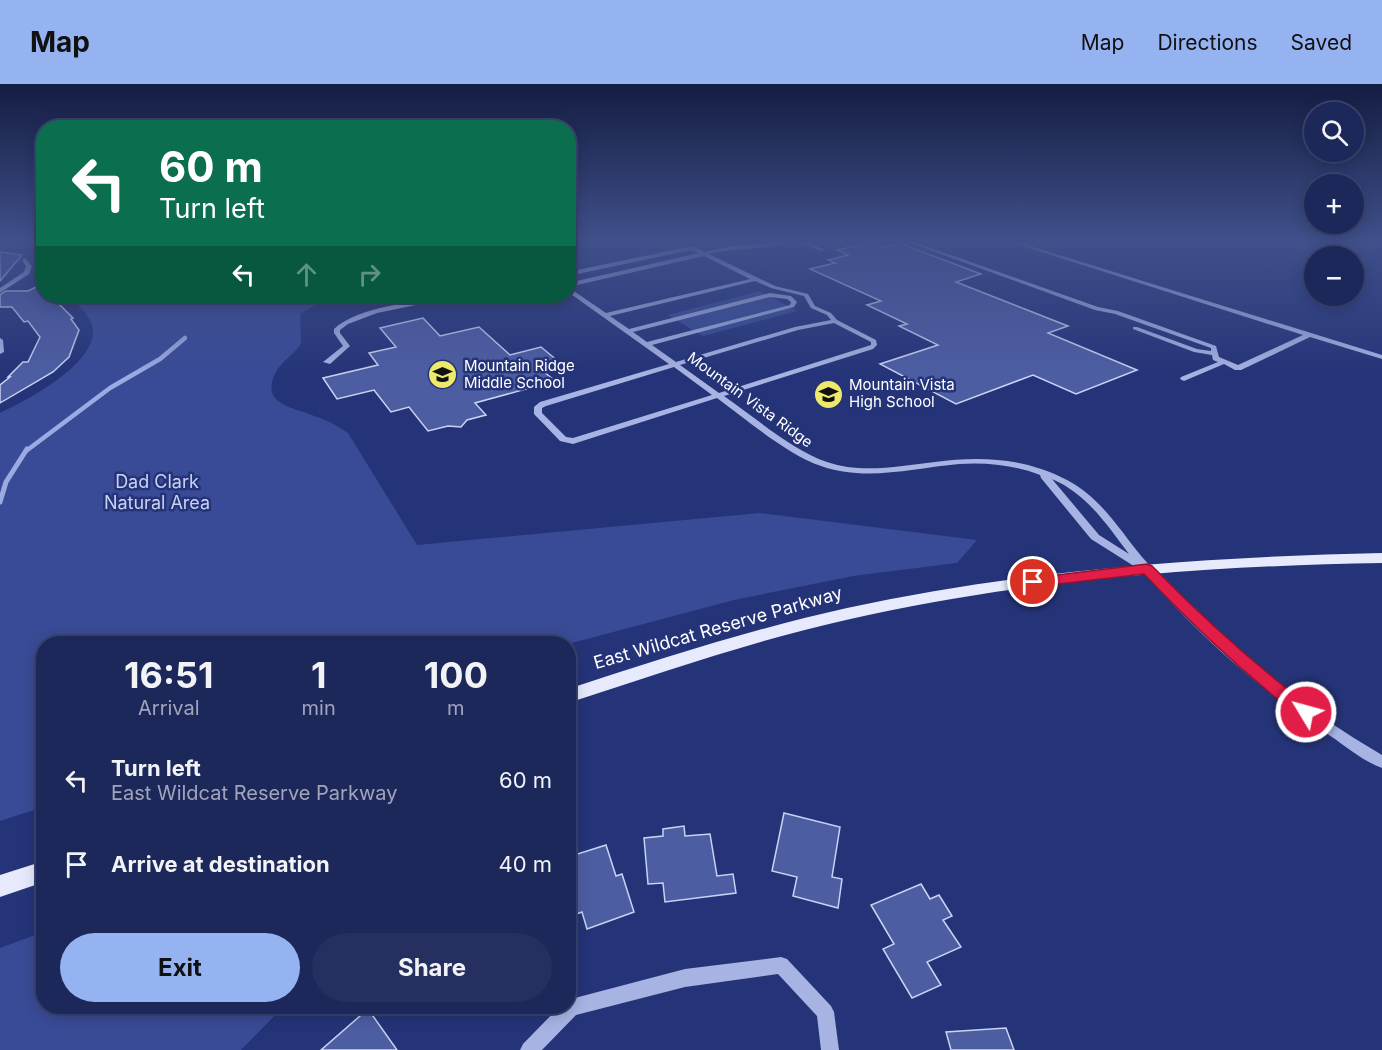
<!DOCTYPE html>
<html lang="en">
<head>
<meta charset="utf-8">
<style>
	:root { --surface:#1c275a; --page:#252f60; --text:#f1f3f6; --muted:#a0a5bb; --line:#3a4470; --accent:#95b2f1 }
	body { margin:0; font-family:Inter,sans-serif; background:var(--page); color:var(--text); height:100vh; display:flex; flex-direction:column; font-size:22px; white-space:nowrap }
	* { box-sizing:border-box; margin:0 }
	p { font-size:20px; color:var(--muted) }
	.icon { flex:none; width:33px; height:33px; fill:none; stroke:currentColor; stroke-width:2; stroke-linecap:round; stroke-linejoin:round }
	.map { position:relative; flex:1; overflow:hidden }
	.panel { position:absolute; left:36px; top:552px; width:540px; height:378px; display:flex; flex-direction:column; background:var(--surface); border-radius:24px; box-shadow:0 3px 15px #0003,0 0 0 2px var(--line) }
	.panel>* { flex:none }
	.banner { position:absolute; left:36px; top:36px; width:540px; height:183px; border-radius:24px; box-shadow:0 3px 15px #0003,0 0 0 2px var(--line); background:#0b6e4f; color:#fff; overflow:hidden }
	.fabs { position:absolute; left:1304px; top:18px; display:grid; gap:12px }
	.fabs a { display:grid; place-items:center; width:60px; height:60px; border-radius:50%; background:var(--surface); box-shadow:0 3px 15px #0003,0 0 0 2px var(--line); font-size:30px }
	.pin { position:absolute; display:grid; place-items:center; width:51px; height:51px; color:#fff; margin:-26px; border:3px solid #fff; border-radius:50%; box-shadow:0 2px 6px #0007 }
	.me { position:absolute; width:66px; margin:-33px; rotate:307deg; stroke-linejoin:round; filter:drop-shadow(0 0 4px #0008) }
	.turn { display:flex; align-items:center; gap:21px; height:126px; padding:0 24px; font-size:27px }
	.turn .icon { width:78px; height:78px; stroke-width:2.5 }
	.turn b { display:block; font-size:42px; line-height:51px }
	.lanes { display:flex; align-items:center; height:57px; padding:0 24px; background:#0003; justify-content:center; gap:30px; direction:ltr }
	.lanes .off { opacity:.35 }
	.eta { display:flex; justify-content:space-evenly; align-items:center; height:102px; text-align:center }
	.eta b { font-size:36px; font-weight:700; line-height:42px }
	.cta { display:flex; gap:12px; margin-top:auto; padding:12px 24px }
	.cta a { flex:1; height:69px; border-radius:36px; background:var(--accent); color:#111; font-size:24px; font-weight:700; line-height:69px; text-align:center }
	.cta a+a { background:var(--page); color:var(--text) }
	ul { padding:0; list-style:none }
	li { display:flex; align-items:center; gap:18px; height:84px; padding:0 24px }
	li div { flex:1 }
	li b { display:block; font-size:22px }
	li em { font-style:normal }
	header { display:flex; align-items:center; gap:36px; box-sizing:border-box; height:84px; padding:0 30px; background:var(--accent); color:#111 }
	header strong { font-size:28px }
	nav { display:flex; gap:33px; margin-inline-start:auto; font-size:21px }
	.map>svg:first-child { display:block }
</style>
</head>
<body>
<header>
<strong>Map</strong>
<nav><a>Map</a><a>Directions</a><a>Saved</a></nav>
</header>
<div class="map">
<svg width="1382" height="966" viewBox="0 0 1382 966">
	<rect width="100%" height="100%" fill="#253478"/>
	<g fill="#394b96">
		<path d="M 760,207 L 797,227 L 703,252 L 668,231 Z"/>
		<path d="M 76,212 L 368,212 L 369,213 L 317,220 L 300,230 L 301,260 C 294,270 282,277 276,288 C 260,318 289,323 309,330 C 323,335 336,340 348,349 L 417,461 L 760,429 L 977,456 L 957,479 L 853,492 L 734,516 L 568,560 L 44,560 L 43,723 L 0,737 L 0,329 C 26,317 94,281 93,247 C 93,235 81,225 74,216 Z"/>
		<path d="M 43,848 L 44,922 L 283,923 L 241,966 L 0,966 L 0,864 Z"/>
	</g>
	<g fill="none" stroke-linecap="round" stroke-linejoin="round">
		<path stroke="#9caae4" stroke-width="4.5" d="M 26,367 L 110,304 L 160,275 L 185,254"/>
		<path stroke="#9caae4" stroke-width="5" d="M 0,418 L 6,398 L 27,365"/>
	</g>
	<g fill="#4d5da2" stroke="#cad2f3" stroke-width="1.5">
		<path d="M 872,158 L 885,163 L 899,159 L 981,190 L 956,198 L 1068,242 L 1048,249 L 1137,286 L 1076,310 L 1033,291 L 956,320 L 880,280 L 938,261 L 899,242 L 907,240 L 867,221 L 881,217 L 810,185 L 835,179 L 828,176 L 848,171 L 837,166 Z"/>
		<path d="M 0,168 L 22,171 L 0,197 Z"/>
		<path d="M 44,199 L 44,214 L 54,215 L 73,234 L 71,235 L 79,246 L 69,273 L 53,288 L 0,319 L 0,301 L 10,293 L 8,293 L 23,278 L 28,278 L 40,253 L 28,237 L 24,238 L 12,223 L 0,223 L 0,211 L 6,207 L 28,207 Z"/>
		<path d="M 423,234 L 440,252 L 479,243 L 510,271 L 541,263 L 564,282 L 543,287 L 555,297 L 475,319 L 486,331 L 467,336 L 461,343 L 448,342 L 428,347 L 409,323 L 391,328 L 374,306 L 337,315 L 323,294 L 378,281 L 369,269 L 396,263 L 380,244 Z"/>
		<path d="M 784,729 L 840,743 L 832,793 L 842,795 L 838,824 L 793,812 L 797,793 L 772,787 Z"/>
		<path d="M 684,742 L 685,752 L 710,750 L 717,792 L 733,790 L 736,809 L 665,818 L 663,799 L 648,800 L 644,754 L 663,752 L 663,745 Z"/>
		<path d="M 606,761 L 616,792 L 622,790 L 634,828 L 587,845 L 582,828 L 568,833 L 568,773 Z"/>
		<path d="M 921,800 L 930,815 L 939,811 L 952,832 L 943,836 L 961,863 L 927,878 L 941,901 L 912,914 L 883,865 L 894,860 L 871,821 Z"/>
		<path d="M 368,925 L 397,966 L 321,966 Z"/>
		<path d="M 1006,944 L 1014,966 L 951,966 L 946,948 Z"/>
	</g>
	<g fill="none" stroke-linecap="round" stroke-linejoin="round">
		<g fill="#a7b3e3" fill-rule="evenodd">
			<path d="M 789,156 L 801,156 L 826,166 L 821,167 L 796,157 L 768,163 L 730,166 L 709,170 L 775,202 L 808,210 L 815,222 L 831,229 L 837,236 L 876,256 L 877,261 L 873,265 L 724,312 C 754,333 794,367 827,378 C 861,390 900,382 935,378 C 980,372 1026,374 1067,396 C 1100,413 1119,445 1142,473 C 1160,493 1179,513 1198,532 C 1253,586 1316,632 1382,671 L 1382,684 C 1365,678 1349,665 1335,655 C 1263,608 1197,551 1141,485 L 1137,484 L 1091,455 L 1041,394 L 1040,391 C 1013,381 987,378 959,380 C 913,384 866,398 821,382 C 788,371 747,336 717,314 L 573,360 L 560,357 L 534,330 L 534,323 L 540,318 L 669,280 L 568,208 L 568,203 L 606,229 L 750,195 L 704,172 L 568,203 L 568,199 L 699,169 L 691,166 L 568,192 L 568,188 L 692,162 L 705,168 L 730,162 L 768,159 ZM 755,197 L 771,204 L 804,212 L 811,224 L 827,231 L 831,236 L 795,243 L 676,278 L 652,261 L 794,223 L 797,218 L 791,212 L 770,209 L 629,245 L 610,232 ZM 770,213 L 787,215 L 791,218 L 790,221 L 647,258 L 633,248 ZM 834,239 L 871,258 L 871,261 L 719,309 L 680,281 L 798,246 ZM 674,283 L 712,311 L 573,354 L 566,353 L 542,329 L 542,324 L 546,322 ZM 1052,395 C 1087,410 1107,441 1129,470 L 1099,451 Z"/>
			<path d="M 902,156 L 909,156 L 1098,223 L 1118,227 L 1216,262 L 1219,273 L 1238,281 L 1303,251 L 1004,156 L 1011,156 L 1382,271 L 1382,275 L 1310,253 L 1241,286 L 1235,286 L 1224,280 L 1184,297 L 1180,295 L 1181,293 L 1218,278 L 1213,276 L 1212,271 L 1194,268 L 1133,245 L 1133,243 L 1137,243 L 1197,265 L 1211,267 L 1211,264 L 1115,230 L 1095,226 Z"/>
			<path d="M 25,174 L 32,182 L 29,190 L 0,209 L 0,204 L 24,188 L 26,182 L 22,176 Z"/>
			<path d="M 449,212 L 460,212 L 377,229 L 348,240 L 340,246 L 340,249 L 350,262 L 330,280 L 323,278 L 343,262 L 334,249 L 334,245 C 357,223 417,217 449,212 Z"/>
			<path d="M 0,254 L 3,256 L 4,268 L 0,270 Z"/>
			<path d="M 781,873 L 787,875 L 831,922 L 834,928 L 839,966 L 821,966 L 817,932 L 778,890 L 685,903 L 576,931 L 542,966 L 520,966 L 523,960 L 560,922 L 568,922 L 568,916 L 571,915 L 685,885 Z"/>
		</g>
		<g fill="#e7e9fc" fill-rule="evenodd">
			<path d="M 1382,469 L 1382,479 C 1202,482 1022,496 846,536 C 752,557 661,589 568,619 L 568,605 C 660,575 752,545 847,524 C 1023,486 1202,473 1382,469 Z"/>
			<path d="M 44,777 L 44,798 L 0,813 L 0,791 Z"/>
		</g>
	</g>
	<linearGradient id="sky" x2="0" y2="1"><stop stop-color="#141d42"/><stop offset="0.54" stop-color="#40508b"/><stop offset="1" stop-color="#40508b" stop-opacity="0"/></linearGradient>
	<rect width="1382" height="291" fill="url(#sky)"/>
	<path fill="#e11d48" stroke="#92132f" stroke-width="1.5" d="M 1147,480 L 1152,482 C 1204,535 1252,579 1312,624 L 1315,628 L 1312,633 L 1306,635 L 1300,633 C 1242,588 1194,543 1144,490 L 1033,503 L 1026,498 L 1033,494 Z"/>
	<defs>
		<symbol id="school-disc" viewBox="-11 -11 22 22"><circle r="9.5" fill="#ece96c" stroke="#253478"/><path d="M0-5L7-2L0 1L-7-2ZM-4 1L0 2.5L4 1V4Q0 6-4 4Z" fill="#111"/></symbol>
	</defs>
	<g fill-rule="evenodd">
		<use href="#school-disc" x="426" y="274" width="33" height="33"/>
		<use href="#school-disc" x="812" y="294" width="33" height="33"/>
	</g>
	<g text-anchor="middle" stroke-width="5" stroke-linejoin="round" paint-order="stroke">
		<g font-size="15" fill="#fff" stroke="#253478" text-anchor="start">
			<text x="464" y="287">Mountain Ridge<tspan x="464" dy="17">Middle School</tspan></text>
			<text x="849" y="306">Mountain Vista<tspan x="849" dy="17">High School</tspan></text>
		</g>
		<g font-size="15" fill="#fff" stroke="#253478">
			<text transform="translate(750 316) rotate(36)" y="5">Mountain Vista Ridge</text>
		</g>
		<g font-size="18" fill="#cad2f3" stroke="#253478">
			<text x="157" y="404">Dad Clark<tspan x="157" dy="21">Natural Area</tspan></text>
		</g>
		<g font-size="18" fill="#fff" stroke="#253478">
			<text transform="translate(718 544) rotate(-16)" y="6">East Wildcat Reserve Parkway</text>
		</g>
	</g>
</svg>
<div class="fabs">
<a><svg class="icon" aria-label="search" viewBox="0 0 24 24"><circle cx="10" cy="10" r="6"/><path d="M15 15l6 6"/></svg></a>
<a>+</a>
<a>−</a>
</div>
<div class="pin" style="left:1033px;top:498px;background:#d93025"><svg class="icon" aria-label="arrive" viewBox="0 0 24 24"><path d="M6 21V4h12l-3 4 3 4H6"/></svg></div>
<svg class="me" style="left:1306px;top:628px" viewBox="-20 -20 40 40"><circle r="17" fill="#e11d48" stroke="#fff" stroke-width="3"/><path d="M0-11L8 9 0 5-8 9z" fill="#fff"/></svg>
<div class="banner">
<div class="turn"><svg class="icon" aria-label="left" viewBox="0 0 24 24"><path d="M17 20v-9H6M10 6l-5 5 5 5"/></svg><div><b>60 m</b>Turn left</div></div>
<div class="lanes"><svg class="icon" aria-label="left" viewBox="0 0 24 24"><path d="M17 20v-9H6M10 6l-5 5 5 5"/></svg><svg class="icon off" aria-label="ahead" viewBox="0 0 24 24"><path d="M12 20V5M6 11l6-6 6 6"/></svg><svg class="icon off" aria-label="right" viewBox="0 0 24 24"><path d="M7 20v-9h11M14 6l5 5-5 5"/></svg></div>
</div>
<section class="panel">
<div class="eta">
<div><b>16:51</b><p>Arrival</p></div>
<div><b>1</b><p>min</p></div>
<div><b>100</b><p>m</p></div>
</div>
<ul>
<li><svg class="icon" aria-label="left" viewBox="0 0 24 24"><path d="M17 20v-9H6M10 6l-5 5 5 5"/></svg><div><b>Turn left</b><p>East Wildcat Reserve Parkway</p></div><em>60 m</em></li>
<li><svg class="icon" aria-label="arrive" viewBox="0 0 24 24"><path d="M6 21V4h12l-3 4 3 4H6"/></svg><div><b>Arrive at destination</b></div><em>40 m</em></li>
</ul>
<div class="cta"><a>Exit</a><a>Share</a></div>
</section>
</div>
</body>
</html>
